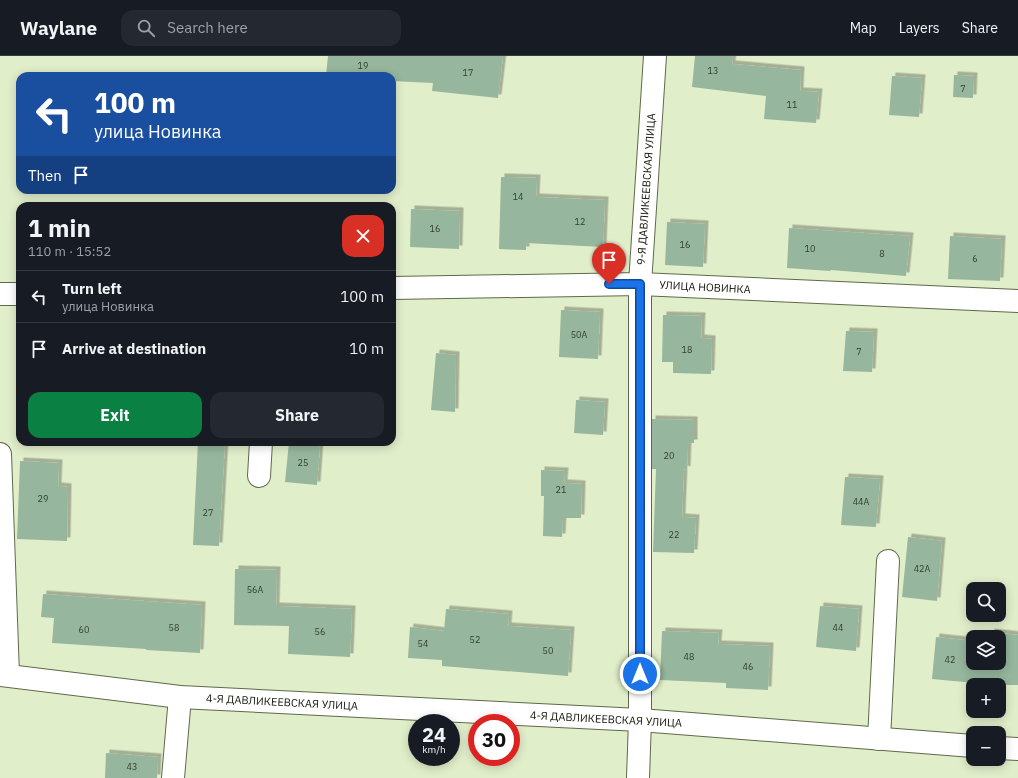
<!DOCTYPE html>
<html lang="en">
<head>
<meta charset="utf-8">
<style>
	:root { --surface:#171b24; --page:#242831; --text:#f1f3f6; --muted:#9ea1a6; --line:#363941; --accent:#0b8043 }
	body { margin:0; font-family:"IBM Plex Sans",sans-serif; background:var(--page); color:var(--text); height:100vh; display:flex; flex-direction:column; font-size:15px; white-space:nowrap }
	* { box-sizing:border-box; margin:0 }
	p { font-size:13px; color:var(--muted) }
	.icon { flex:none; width:22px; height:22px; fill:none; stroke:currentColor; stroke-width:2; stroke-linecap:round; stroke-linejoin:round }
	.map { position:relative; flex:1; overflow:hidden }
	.side { position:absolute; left:16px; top:146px; width:380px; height:244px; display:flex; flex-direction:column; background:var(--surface); border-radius:12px; box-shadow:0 2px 10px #0003 }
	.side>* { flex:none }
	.banner { position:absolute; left:16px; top:16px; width:380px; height:122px; border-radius:12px; box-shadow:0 2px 10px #0003; background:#1a4fa0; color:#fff; overflow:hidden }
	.controls { position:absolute; left:966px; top:526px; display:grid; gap:8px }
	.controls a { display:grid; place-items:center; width:40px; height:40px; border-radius:8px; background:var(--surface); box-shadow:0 2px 10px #0003; font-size:20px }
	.speed { position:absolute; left:408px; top:658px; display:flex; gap:8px; font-size:20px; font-weight:700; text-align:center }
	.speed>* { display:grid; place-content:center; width:52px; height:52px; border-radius:50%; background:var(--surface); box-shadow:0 2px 10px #0003; line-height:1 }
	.speed small { font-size:10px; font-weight:400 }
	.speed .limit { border:6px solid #d22; background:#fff; color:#111 }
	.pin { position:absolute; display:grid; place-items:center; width:34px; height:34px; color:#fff; margin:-41px -17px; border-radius:50% 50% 50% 0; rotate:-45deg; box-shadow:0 0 4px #0007 }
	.pin .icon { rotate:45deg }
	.me { position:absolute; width:44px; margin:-22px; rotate:0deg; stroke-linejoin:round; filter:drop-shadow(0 0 3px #0008) }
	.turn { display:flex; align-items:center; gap:14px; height:84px; padding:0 12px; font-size:18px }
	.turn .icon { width:52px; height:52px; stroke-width:2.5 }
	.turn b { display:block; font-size:28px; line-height:34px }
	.then { display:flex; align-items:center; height:38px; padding:0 12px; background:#0003; gap:8px; font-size:15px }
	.round { display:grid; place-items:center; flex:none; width:42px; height:42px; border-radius:12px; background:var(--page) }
	.headline { display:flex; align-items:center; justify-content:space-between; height:68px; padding:0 12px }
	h1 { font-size:24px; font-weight:700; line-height:30px }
	.action { display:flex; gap:8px; margin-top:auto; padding:8px 12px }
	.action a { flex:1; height:46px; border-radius:12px; background:var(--accent); color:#fff; font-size:16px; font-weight:700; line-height:46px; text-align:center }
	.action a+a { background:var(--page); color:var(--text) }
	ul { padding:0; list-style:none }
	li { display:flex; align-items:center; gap:12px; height:52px; padding:0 12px; border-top:1px solid var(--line) }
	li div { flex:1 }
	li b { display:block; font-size:15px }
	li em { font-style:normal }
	header { display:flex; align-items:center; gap:24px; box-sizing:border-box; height:56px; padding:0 20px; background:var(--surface); border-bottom:1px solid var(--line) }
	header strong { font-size:19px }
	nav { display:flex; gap:22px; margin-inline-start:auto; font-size:14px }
	.search { width:280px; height:36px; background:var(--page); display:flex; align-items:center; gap:10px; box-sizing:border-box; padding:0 14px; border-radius:12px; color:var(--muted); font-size:15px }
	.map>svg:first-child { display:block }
</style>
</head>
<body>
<header>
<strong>Waylane</strong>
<div class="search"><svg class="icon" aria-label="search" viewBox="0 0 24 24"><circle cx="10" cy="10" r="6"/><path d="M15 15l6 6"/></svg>Search here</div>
<nav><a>Map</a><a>Layers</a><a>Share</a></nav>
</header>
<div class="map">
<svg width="1018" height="722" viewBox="0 0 1018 722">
	<defs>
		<filter id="shadow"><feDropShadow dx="3.5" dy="-3.5" stdDeviation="0" flood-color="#0004"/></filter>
	</defs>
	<rect width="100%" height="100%" fill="#e1eeca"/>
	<g fill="#96b69d" filter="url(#shadow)">
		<path d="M 328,0 L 503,0 L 498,42 L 432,35 L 433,27 L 392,25 L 392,20 L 326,20 Z"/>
		<path d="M 695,0 L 733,0 L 732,8 L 801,14 L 800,35 L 819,36 L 816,67 L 764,63 L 766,40 L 692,31 Z"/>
		<path d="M 954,19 L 974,20 L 973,42 L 953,41 Z"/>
		<path d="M 892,20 L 922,22 L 919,61 L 889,59 Z"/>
		<path d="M 501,121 L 537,122 L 536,141 L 605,144 L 603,191 L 526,187 L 526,194 L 499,193 Z"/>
		<path d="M 411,153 L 460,155 L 459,193 L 410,191 Z"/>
		<path d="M 667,166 L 705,168 L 703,211 L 665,209 Z"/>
		<path d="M 789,172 L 910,180 L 906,220 L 831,214 L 830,215 L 787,212 Z"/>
		<path d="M 950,180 L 1002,183 L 1000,225 L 948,223 Z"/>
		<path d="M 561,254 L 600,256 L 598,303 L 559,301 Z"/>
		<path d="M 663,259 L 702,260 L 701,282 L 712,283 L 711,318 L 673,317 L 673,306 L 662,306 Z"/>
		<path d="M 846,275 L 874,276 L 872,316 L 843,315 Z"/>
		<path d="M 436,297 L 456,299 L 455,356 L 431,354 Z"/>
		<path d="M 576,344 L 605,346 L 603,379 L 574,377 Z"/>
		<path d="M 652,363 L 694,364 L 694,387 L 688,387 L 687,414 L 684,413 L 682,461 L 696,462 L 694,497 L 653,496 L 656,413 L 652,413 Z"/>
		<path d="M 198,386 L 225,386 L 219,490 L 193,489 Z"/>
		<path d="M 289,386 L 320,388 L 317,429 L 285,426 Z"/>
		<path d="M 20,405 L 59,407 L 58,430 L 68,431 L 67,485 L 17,483 Z"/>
		<path d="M 541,414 L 565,415 L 564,427 L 582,428 L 581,462 L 563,462 L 562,481 L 543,480 L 544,440 L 541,440 Z"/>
		<path d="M 845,421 L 880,423 L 876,471 L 841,469 Z"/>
		<path d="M 908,481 L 942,485 L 937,545 L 902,541 Z"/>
		<path d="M 235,513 L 277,514 L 276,550 L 352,553 L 350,601 L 288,598 L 289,570 L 234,569 Z"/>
		<path d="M 43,538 L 202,549 L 200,597 L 146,594 L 146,593 L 52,587 L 54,562 L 41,561 Z"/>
		<path d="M 820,550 L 859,553 L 856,595 L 816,591 Z"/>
		<path d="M 446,553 L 509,558 L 508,570 L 571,574 L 568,620 L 442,610 L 442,604 L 408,602 L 410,571 L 444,575 Z"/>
		<path d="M 662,575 L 719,577 L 718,588 L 770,590 L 768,634 L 726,632 L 726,627 L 660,624 Z"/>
		<path d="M 991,576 L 1018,579 L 1018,629 L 986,629 L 986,628 L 932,623 L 936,581 L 973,585 L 973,607 L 999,607 L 999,581 L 991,581 Z"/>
		<path d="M 106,697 L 158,701 L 157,722 L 105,722 Z"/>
	</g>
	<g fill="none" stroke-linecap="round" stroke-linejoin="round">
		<defs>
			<g id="minor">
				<path d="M 392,232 L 640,228 L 1018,245"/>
				<path d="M 0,238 L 20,238"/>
				<path d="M 0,398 L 8,619"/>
				<path d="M 259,420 L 261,386"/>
				<path d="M 0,619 L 180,641 L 640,664 L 973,690"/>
				<path d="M 879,683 L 888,505"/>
				<path d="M 999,692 L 1018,693"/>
				<path d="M 173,722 L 180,641"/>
				<path d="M 638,722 L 640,664 L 640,228 L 655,0"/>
			</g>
		</defs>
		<use href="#minor" stroke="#5e6949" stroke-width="24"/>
		<use href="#minor" stroke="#fff" stroke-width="22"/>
	</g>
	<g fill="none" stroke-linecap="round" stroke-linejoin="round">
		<defs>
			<path id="route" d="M 609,228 L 640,228 L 640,618"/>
		</defs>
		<use href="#route" stroke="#114b97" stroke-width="10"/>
		<use href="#route" stroke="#1a73e8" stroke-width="7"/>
	</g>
	<g text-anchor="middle" stroke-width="3.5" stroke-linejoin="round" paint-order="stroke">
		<g font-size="9" fill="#333e2e">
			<text x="363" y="13">19</text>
			<text x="713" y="18">13</text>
			<text x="468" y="20">17</text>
			<text x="963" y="36">7</text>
			<text x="792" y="52">11</text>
			<text x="518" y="144">14</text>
			<text x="580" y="169">12</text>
			<text x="435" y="176">16</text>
			<text x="685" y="192">16</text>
			<text x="810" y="196">10</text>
			<text x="882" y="201">8</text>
			<text x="975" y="206">6</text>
			<text x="579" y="282">50А</text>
			<text x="687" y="297">18</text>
			<text x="859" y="299">7</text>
			<text x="669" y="403">20</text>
			<text x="303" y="410">25</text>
			<text x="561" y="437">21</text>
			<text x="43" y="446">29</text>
			<text x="861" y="449">44А</text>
			<text x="208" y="460">27</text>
			<text x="674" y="482">22</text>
			<text x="922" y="516">42А</text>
			<text x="255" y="537">56А</text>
			<text x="174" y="575">58</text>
			<text x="838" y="575">44</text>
			<text x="84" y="577">60</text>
			<text x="320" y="579">56</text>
			<text x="475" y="587">52</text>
			<text x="423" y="591">54</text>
			<text x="548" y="598">50</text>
			<text x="689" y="604">48</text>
			<text x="950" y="607">42</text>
			<text x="748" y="614">46</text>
			<text x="132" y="714">43</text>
		</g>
		<g font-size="11" fill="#121609" stroke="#fff">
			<text transform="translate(646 133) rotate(-86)" y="4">9-Я ДАВЛИКЕЕВСКАЯ УЛИЦА</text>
			<text transform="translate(705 231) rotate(3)" y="4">УЛИЦА НОВИНКА</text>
			<text transform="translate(282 646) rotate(3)" y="4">4-Я ДАВЛИКЕЕВСКАЯ УЛИЦА</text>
			<text transform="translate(606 663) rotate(3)" y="4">4-Я ДАВЛИКЕЕВСКАЯ УЛИЦА</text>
		</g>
	</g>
</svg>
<div class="controls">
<a><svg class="icon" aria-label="search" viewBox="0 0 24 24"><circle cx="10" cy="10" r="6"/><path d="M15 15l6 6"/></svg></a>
<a><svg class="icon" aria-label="layers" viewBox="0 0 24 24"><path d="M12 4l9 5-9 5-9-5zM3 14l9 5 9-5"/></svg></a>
<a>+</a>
<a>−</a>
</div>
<div class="speed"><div>24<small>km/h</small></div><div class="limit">30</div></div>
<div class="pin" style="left:609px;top:228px;background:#d93025"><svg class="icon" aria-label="arrive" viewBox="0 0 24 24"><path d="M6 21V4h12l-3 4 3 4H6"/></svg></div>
<svg class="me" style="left:640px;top:618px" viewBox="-20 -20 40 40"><circle r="17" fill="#1a73e8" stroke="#fff" stroke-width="3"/><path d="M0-11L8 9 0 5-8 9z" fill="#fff"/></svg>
<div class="banner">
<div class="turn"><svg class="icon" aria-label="left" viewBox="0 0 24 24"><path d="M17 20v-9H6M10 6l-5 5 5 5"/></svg><div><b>100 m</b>улица Новинка</div></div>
<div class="then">Then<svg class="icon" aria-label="arrive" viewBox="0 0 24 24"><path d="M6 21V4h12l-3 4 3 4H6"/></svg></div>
</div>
<section class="side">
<div class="headline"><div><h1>1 min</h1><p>110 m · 15:52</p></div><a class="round" style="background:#d93025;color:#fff"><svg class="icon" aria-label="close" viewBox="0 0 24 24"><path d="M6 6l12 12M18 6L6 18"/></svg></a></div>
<ul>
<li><svg class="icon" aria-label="left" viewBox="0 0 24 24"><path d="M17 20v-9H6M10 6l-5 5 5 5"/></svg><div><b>Turn left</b><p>улица Новинка</p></div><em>100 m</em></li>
<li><svg class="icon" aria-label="arrive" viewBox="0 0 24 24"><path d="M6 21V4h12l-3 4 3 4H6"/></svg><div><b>Arrive at destination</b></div><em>10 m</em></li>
</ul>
<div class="action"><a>Exit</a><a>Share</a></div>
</section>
</div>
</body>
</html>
